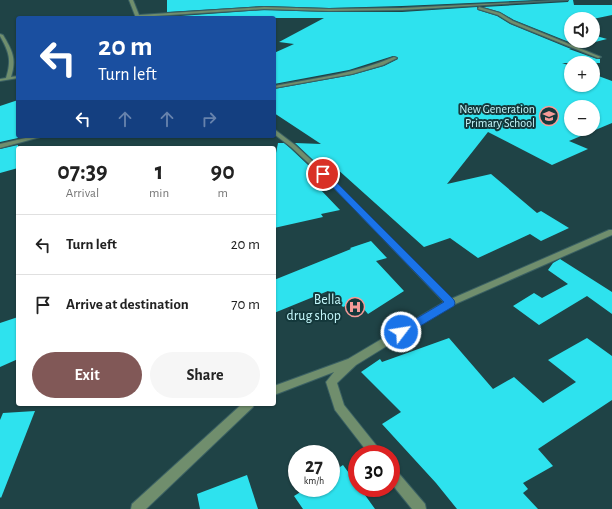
<!DOCTYPE html>
<html lang="en">
<head>
<meta charset="utf-8">
<style>
	:root { --surface:#fff; --page:#f6f6f6; --text:#222; --muted:#767676; --line:#e0e0e0; --accent:#815857 }
	body { margin:0; font-family:"Alegreya Sans",sans-serif; background:var(--page); color:var(--text); height:100vh; display:flex; flex-direction:column; font-size:15px; white-space:nowrap }
	* { box-sizing:border-box; margin:0 }
	p { font-size:13px; color:var(--muted) }
	.icon { flex:none; width:22px; height:22px; fill:none; stroke:currentColor; stroke-width:2; stroke-linecap:round; stroke-linejoin:round }
	.map { position:relative; flex:1; overflow:hidden }
	.panel { position:absolute; left:16px; top:146px; width:260px; height:260px; display:flex; flex-direction:column; background:var(--surface); border-radius:4px; box-shadow:0 1px 3px #0004 }
	.panel>* { flex:none }
	.hud { position:absolute; left:16px; top:16px; width:260px; height:122px; border-radius:4px; box-shadow:0 1px 3px #0004; background:#1a4fa0; color:#fff; overflow:hidden }
	.controls { position:absolute; left:564px; top:12px; display:grid; gap:8px }
	.controls a { display:grid; place-items:center; width:36px; height:36px; border-radius:50%; background:var(--surface); box-shadow:0 1px 3px #0004; font-size:20px }
	.speed { position:absolute; left:288px; top:445px; display:flex; gap:8px; font-size:20px; font-weight:700; text-align:center }
	.speed>* { display:grid; place-content:center; width:52px; height:52px; border-radius:50%; background:var(--surface); box-shadow:0 1px 3px #0004; line-height:1 }
	.speed small { font-size:10px; font-weight:400 }
	.speed .limit { border:6px solid #d22; background:#fff; color:#111 }
	.pin { position:absolute; display:grid; place-items:center; width:34px; height:34px; color:#fff; margin:-17px; border:2px solid #fff; border-radius:50%; box-shadow:0 1px 4px #0007 }
	.me { position:absolute; width:44px; margin:-22px; rotate:59deg; stroke-linejoin:round; filter:drop-shadow(0 0 3px #0008) }
	.turn { display:flex; align-items:center; gap:14px; height:84px; padding:0 16px; font-size:18px }
	.turn .icon { width:52px; height:52px; stroke-width:2.5 }
	.turn b { display:block; font-size:28px; line-height:34px }
	.lanes { display:flex; align-items:center; height:38px; padding:0 16px; background:#0003; justify-content:center; gap:20px; direction:ltr }
	.lanes .off { opacity:.35 }
	.eta { display:flex; justify-content:space-evenly; align-items:center; height:68px; text-align:center }
	.eta b { font-size:24px; font-weight:700; line-height:28px }
	.button { display:flex; gap:8px; margin-top:auto; padding:8px 16px }
	.button a { flex:1; height:46px; border-radius:24px; background:var(--accent); color:#fff; font-size:16px; font-weight:700; line-height:46px; text-align:center }
	.button a+a { background:var(--page); color:var(--text) }
	ul { padding:0; list-style:none }
	li { display:flex; align-items:center; gap:12px; height:60px; padding:0 16px; border-top:1px solid var(--line) }
	li div { flex:1 }
	li b { display:block; font-size:15px }
	li em { font-style:normal }
	.map>svg:first-child { display:block }
</style>
</head>
<body>
<div class="map">
<svg width="612" height="509" viewBox="0 0 612 509">
	<rect width="100%" height="100%" fill="#1f4346"/>
	<g fill="#2ee2ee" fill-rule="evenodd">
		<path d="M 167,0 L 537,0 L 402,6 L 329,8 L 264,6 L 167,12 Z"/>
		<path d="M 569,0 L 573,0 L 574,5 L 612,5 L 612,15 L 593,19 L 571,19 L 571,41 L 593,41 L 593,35 L 607,39 L 579,46 L 514,20 L 500,12 L 483,7 L 568,2 Z"/>
		<path d="M 477,7 L 478,10 L 497,16 L 510,24 L 571,49 L 569,49 L 597,59 L 600,59 L 600,63 L 562,63 L 571,66 L 571,85 L 593,85 L 593,74 L 612,81 L 612,123 L 569,141 L 588,149 L 552,165 L 488,132 L 447,184 L 491,174 L 537,213 L 541,211 L 569,228 L 541,241 L 530,234 L 478,258 L 450,238 L 424,247 L 336,168 L 329,175 L 295,143 L 321,144 L 274,113 L 274,89 L 352,75 L 384,66 L 398,59 L 397,57 L 393,56 L 349,70 L 274,84 L 274,53 L 294,44 L 279,42 L 324,18 L 167,18 L 167,17 L 264,10 L 329,12 L 402,12 ZM 571,107 L 593,107 L 593,129 L 571,129 Z"/>
		<path d="M 18,100 L 18,138 L 0,142 L 0,106 Z"/>
		<path d="M 278,143 L 284,143 L 290,148 L 324,180 L 318,187 L 340,210 L 321,214 L 323,217 L 274,228 L 274,163 Z"/>
		<path d="M 18,145 L 18,168 L 0,173 L 0,149 Z"/>
		<path d="M 371,241 L 387,258 L 376,261 L 404,291 L 368,314 L 357,301 L 343,307 L 328,291 L 274,313 L 274,280 L 351,249 L 350,248 Z"/>
		<path d="M 560,259 L 612,292 L 612,314 L 587,296 L 539,325 L 513,306 L 534,293 L 542,298 L 568,284 L 548,270 L 553,263 Z"/>
		<path d="M 18,317 L 18,359 L 0,367 L 0,323 Z"/>
		<path d="M 449,338 L 493,389 L 514,377 L 543,403 L 576,382 L 548,360 L 587,338 L 612,356 L 612,400 L 538,449 L 553,466 L 523,483 L 528,489 L 523,493 L 538,509 L 457,509 L 436,483 L 382,424 L 401,412 L 361,372 L 380,359 L 382,362 Z"/>
		<path d="M 35,411 L 1,498 L 0,497 L 0,420 L 3,413 Z"/>
		<path d="M 343,465 L 357,484 L 357,488 L 360,488 L 375,509 L 303,509 L 294,496 L 307,488 L 331,488 L 331,473 Z"/>
		<path d="M 247,475 L 258,509 L 200,509 L 197,494 Z"/>
	</g>
	<g fill="none" stroke-linecap="round" stroke-linejoin="round">
		<defs>
			<g id="street">
				<path d="M 129,0 L 133,0 L 139,15 L 264,7 L 329,9 L 402,8 L 568,0 L 402,10 L 329,11 L 264,9 L 139,17 L 140,18 L 136,18 Z"/>
				<path d="M 479,7 L 500,13 L 513,21 L 601,57 L 598,58 L 511,23 L 498,15 L 478,9 Z"/>
				<path d="M 0,34 L 3,35 C 12,50 17,59 11,77 L 18,76 L 18,78 L 0,81 L 0,79 L 6,78 C 12,60 9,52 0,36 Z"/>
				<path d="M 394,57 L 397,58 L 383,65 L 352,74 L 274,88 L 274,86 C 315,78 355,74 394,57 Z"/>
				<path d="M 274,129 L 295,145 L 335,182 L 451,299 L 609,230 L 612,230 L 612,235 L 453,305 L 356,365 L 337,383 L 344,405 L 380,450 L 382,454 L 369,454 L 335,410 L 326,382 L 334,372 L 274,395 L 274,386 L 348,359 L 444,302 L 331,184 L 291,147 L 274,134 Z"/>
				<path d="M 34,136 L 44,136 L 0,148 L 0,144 Z"/>
				<path d="M 242,404 L 254,404 L 253,407 L 146,509 L 131,509 L 132,504 Z"/>
				<path d="M 391,467 L 395,469 L 425,504 L 426,509 L 412,509 L 391,483 Z"/>
			</g>
		</defs>
		<use href="#street" stroke="#3a6063" stroke-width="2"/>
		<use href="#street" fill="#708e6d" fill-rule="evenodd"/>
	</g>
	<path fill="#1a73e8" stroke="#114b97" d="M 323,171 L 326,172 L 454,300 L 455,303 L 454,306 L 405,335 L 397,335 L 396,332 L 397,330 L 444,302 L 321,175 L 320,174 Z"/>
	<defs>
		<symbol id="school-ring" viewBox="-11 -11 22 22"><circle r="9.5" fill="#14383b" stroke="#f59b98" stroke-width="1.5"/><path d="M0-5L7-2L0 1L-7-2ZM-4 1L0 2.5L4 1V4Q0 6-4 4Z" fill="#f59b98"/></symbol>
		<symbol id="hospital-ring" viewBox="-11 -11 22 22"><circle r="9.5" fill="#14383b" stroke="#f59b98" stroke-width="1.5"/><path d="M-5-5h3v3.5h4V-5h3V5h-3V1.5h-4V5h-3Z" fill="#f59b98"/></symbol>
	</defs>
	<g fill-rule="evenodd">
		<use href="#school-ring" x="538" y="105" width="22" height="22"/>
		<use href="#hospital-ring" x="344" y="296" width="22" height="22"/>
	</g>
	<g text-anchor="middle" stroke-width="4" stroke-linejoin="round" paint-order="stroke">
		<g font-size="12" fill="#c5f8fc" stroke="#14383b" text-anchor="end">
			<text x="535" y="113">New Generation<tspan x="535" dy="14">Primary School</tspan></text>
		</g>
		<g font-size="14" fill="#c5f8fc" stroke="#14383b" text-anchor="end">
			<text x="341" y="304">Bella<tspan x="341" dy="16">drug shop</tspan></text>
		</g>
	</g>
</svg>
<div class="controls">
<a><svg class="icon" aria-label="sound" viewBox="0 0 24 24"><path d="M4 9h4l5-4v14l-5-4H4zM17 9q2 3 0 6"/></svg></a>
<a>+</a>
<a>−</a>
</div>
<div class="speed"><div>27<small>km/h</small></div><div class="limit">30</div></div>
<div class="pin" style="left:323px;top:174px;background:#d93025"><svg class="icon" aria-label="arrive" viewBox="0 0 24 24"><path d="M6 21V4h12l-3 4 3 4H6"/></svg></div>
<svg class="me" style="left:401px;top:332px" viewBox="-20 -20 40 40"><circle r="17" fill="#1a73e8" stroke="#fff" stroke-width="3"/><path d="M0-11L8 9 0 5-8 9z" fill="#fff"/></svg>
<div class="hud">
<div class="turn"><svg class="icon" aria-label="left" viewBox="0 0 24 24"><path d="M17 20v-9H6M10 6l-5 5 5 5"/></svg><div><b>20 m</b>Turn left</div></div>
<div class="lanes"><svg class="icon" aria-label="left" viewBox="0 0 24 24"><path d="M17 20v-9H6M10 6l-5 5 5 5"/></svg><svg class="icon off" aria-label="ahead" viewBox="0 0 24 24"><path d="M12 20V5M6 11l6-6 6 6"/></svg><svg class="icon off" aria-label="ahead" viewBox="0 0 24 24"><path d="M12 20V5M6 11l6-6 6 6"/></svg><svg class="icon off" aria-label="right" viewBox="0 0 24 24"><path d="M7 20v-9h11M14 6l5 5-5 5"/></svg></div>
</div>
<section class="panel">
<div class="eta">
<div><b>07:39</b><p>Arrival</p></div>
<div><b>1</b><p>min</p></div>
<div><b>90</b><p>m</p></div>
</div>
<ul>
<li><svg class="icon" aria-label="left" viewBox="0 0 24 24"><path d="M17 20v-9H6M10 6l-5 5 5 5"/></svg><div><b>Turn left</b></div><em>20 m</em></li>
<li><svg class="icon" aria-label="arrive" viewBox="0 0 24 24"><path d="M6 21V4h12l-3 4 3 4H6"/></svg><div><b>Arrive at destination</b></div><em>70 m</em></li>
</ul>
<div class="button"><a>Exit</a><a>Share</a></div>
</section>
</div>
</body>
</html>
